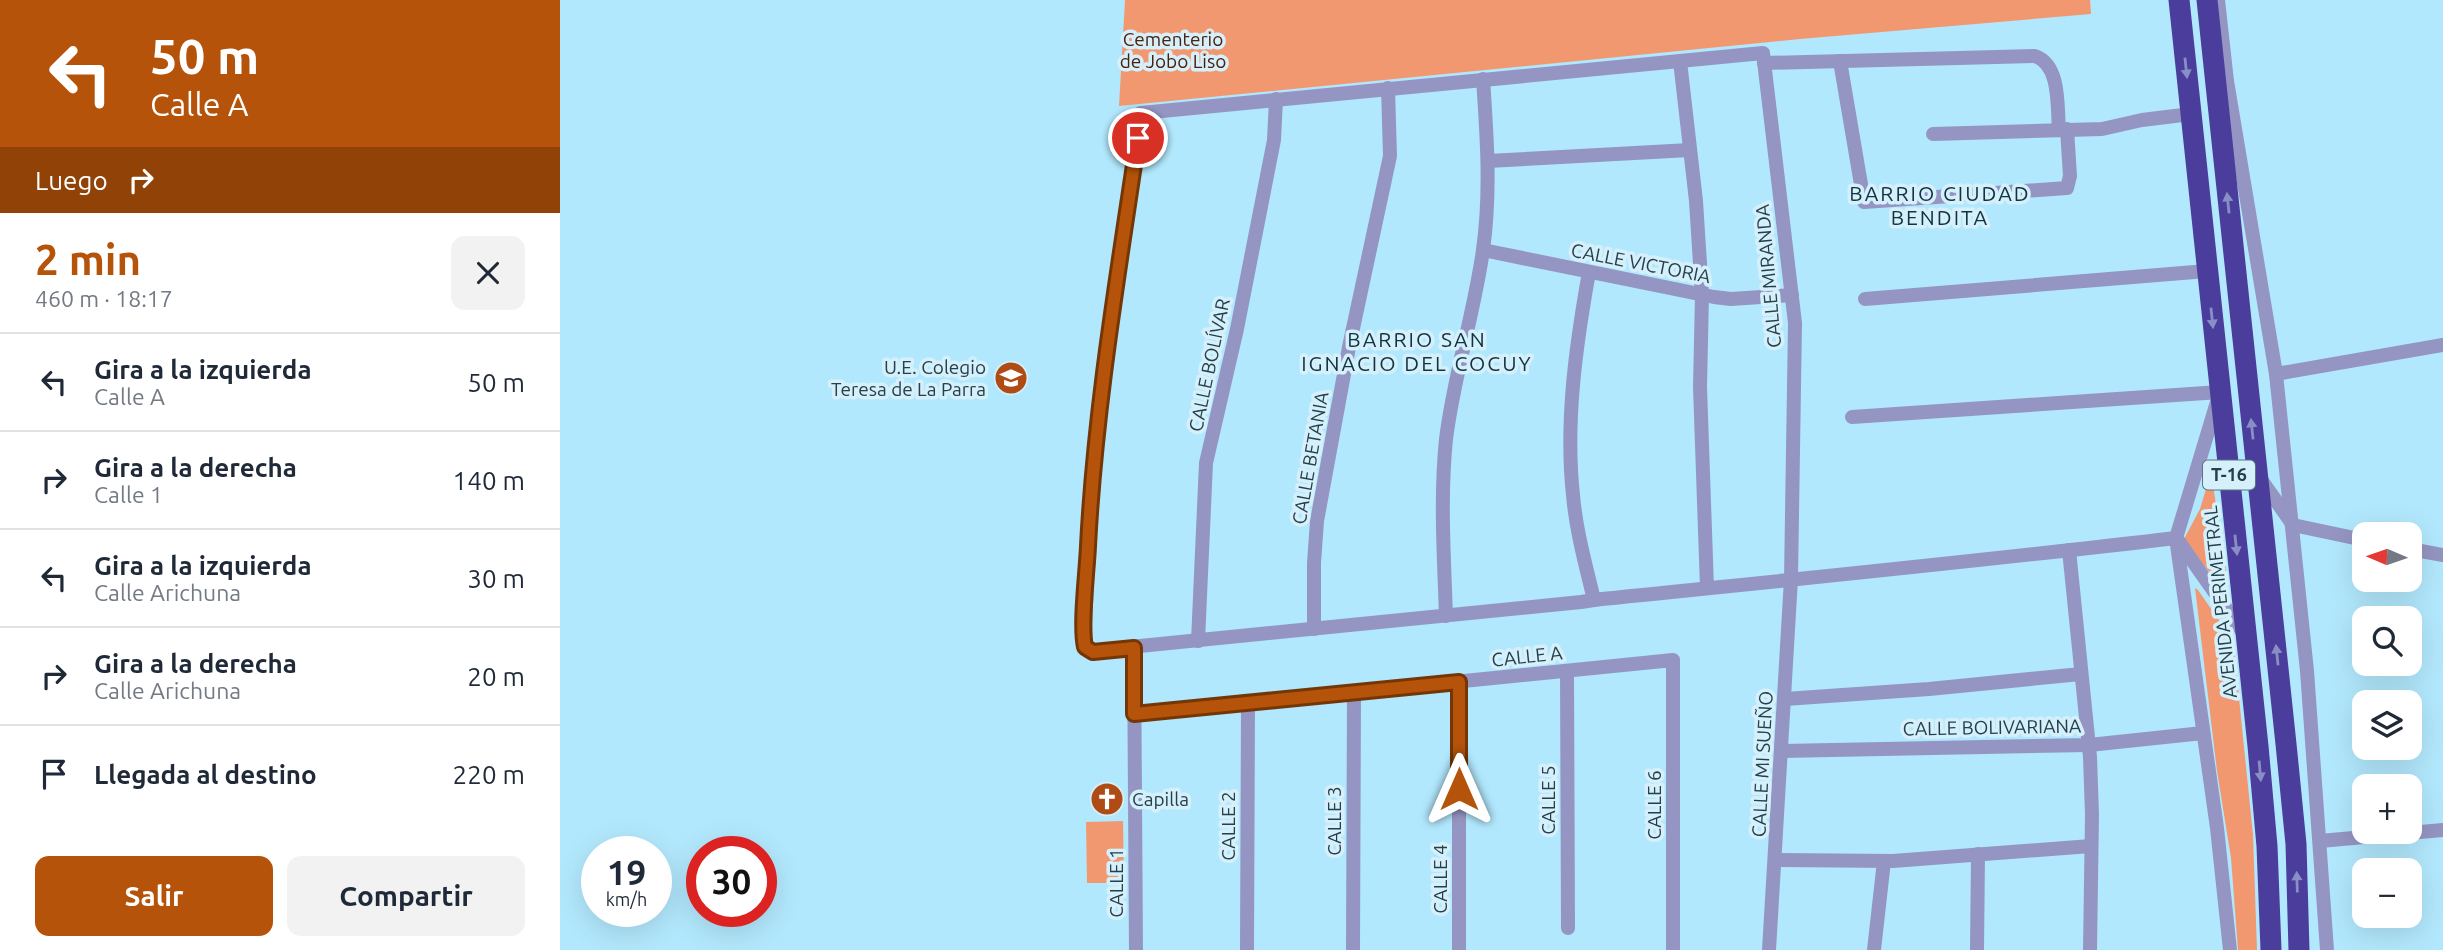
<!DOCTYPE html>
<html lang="es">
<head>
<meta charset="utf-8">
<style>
	:root { --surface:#fff; --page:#f2f2f3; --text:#1f2937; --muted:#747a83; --line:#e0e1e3; --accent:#b45309 }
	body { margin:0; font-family:Ubuntu,sans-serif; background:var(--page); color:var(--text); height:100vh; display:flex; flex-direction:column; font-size:26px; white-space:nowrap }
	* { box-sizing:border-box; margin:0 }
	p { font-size:23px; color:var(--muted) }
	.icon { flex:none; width:38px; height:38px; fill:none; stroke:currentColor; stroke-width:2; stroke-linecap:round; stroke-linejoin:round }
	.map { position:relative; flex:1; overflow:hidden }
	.side { display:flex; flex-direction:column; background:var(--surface); width:560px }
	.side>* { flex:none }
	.hud { background:#b45309; color:#fff; overflow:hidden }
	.needle { width:46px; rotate:272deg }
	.buttons { position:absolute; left:1792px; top:522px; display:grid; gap:14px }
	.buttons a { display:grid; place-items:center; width:70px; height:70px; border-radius:14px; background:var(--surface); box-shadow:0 7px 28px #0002; font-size:35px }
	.speed { position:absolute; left:21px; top:836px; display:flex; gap:14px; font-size:35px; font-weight:700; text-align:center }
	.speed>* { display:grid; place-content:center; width:91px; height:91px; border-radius:50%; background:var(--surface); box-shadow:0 7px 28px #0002; line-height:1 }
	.speed small { font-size:18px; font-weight:400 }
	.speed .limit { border:10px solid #d22; background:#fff; color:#111 }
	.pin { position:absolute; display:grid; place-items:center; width:60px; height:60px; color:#fff; margin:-30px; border:4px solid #fff; border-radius:50%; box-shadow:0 2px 7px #0007 }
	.me { position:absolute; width:77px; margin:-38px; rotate:0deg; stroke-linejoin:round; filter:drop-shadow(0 0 5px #0008) }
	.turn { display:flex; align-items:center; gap:24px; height:147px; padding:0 35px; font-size:32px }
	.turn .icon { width:91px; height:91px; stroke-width:2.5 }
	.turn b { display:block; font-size:49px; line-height:60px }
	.then { display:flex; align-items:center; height:66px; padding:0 35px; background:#0003; gap:14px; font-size:26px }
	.round { display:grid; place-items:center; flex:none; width:74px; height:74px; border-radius:14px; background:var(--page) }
	.headline { display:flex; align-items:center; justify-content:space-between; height:119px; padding:0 35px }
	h1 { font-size:42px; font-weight:700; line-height:52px; color:var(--accent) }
	.action { display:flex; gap:14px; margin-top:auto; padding:14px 35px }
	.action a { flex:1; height:80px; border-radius:14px; background:var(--accent); color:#fff; font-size:28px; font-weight:700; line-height:80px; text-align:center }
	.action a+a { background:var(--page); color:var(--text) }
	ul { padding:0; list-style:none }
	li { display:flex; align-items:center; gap:21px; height:98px; padding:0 35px; border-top:2px solid var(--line) }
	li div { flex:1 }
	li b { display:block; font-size:26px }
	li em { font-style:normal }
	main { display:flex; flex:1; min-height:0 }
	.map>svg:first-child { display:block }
</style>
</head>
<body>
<main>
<section class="side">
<div class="hud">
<div class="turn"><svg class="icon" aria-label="left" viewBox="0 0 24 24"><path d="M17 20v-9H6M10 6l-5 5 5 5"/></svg><div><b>50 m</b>Calle A</div></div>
<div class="then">Luego<svg class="icon" aria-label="right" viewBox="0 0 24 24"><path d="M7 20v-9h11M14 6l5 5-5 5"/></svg></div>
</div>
<div class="headline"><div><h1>2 min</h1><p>460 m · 18:17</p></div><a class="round"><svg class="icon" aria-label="close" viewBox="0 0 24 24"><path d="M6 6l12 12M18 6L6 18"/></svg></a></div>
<ul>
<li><svg class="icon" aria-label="left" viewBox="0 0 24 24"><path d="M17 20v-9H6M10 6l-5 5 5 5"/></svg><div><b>Gira a la izquierda</b><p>Calle A</p></div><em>50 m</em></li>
<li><svg class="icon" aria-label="right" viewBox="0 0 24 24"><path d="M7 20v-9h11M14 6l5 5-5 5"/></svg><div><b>Gira a la derecha</b><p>Calle 1</p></div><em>140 m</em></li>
<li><svg class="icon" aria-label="left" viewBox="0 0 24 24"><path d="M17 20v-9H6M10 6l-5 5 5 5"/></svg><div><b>Gira a la izquierda</b><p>Calle Arichuna</p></div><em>30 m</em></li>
<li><svg class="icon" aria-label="right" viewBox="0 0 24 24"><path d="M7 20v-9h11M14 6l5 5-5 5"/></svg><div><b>Gira a la derecha</b><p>Calle Arichuna</p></div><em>20 m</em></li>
<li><svg class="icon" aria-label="arrive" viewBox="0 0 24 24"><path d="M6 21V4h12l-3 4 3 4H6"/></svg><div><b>Llegada al destino</b></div><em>220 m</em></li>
</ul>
<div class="action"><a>Salir</a><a>Compartir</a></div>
</section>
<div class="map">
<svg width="1883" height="950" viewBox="0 0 1883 950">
	<rect width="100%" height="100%" fill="#b2e8fd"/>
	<g fill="#f29871">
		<path d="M 565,0 L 1530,0 L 1531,14 L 1240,39 L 559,106 Z"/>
		<path d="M 1651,472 L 1666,570 L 1667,593 L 1628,546 L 1624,539 L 1640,509 Z"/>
		<path d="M 1635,588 L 1638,590 L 1670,636 L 1674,649 L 1693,835 L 1697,950 L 1678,950 L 1671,858 L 1657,771 Z"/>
		<path d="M 563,821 L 564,883 L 527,883 L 526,822 Z"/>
	</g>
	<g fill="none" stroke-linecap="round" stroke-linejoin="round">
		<g stroke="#9595c3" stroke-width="14">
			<path d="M 1658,0 L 1667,81 L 1716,374 L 1747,671 L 1767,950"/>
			<path d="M 1120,61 L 1136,201 L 1142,295 L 1140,387 L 1147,588"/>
			<path d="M 1280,61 L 1304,202 L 1507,188 L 1510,176 L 1507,129"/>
			<path d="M 1204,63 L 1475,56 C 1501,65 1497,107 1499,130"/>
			<path d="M 1373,134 L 1542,129 L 1582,120 L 1631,114"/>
			<path d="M 928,161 L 1130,150"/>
			<path d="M 923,250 L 1154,297 L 1171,299 L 1232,295"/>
			<path d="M 1029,272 C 1016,345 1005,422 1013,495 C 1016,531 1026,566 1034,600"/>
			<path d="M 1305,299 L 1647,271"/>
			<path d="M 1716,374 L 1883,345"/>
			<path d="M 1292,417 L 1660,392 L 1616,538 L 1657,828 L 1670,950"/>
			<path d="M 1700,478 L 1733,525 L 1804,540"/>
			<path d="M 1617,539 L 1684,634"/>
			<path d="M 1850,549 L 1883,555"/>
			<path d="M 1509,550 L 1530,757 L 1532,814 L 1530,950"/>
			<path d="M 886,616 C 884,557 880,498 886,439 C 894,375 914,314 923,250 C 931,193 927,137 923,79"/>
			<path d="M 754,629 L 754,563 L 757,521 L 789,347 L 830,156 L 828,88"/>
			<path d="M 638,641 L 646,463 L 677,329 L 714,140 L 716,99"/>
			<path d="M 574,648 L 576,950"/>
			<path d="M 1007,671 L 1008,928"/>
			<path d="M 899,682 L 899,950"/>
			<path d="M 1225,699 L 1369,689 L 1521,674"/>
			<path d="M 574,714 L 1113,660 L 1113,950"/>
			<path d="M 1222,751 L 1529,745 L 1643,733"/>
			<path d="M 1760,841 L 1883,830"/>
			<path d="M 1215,860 L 1333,861 L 1531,846"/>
			<path d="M 687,950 L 688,703"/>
			<path d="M 793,950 L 794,693"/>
			<path d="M 1209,950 L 1231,579 L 1235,323 L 1203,53 L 581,113 L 540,393 L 534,457 L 524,641 L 525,647 L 530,651 L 1021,602 L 1034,600 C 1228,580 1422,561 1616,538"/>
			<path d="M 1314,950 L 1324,861"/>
			<path d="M 1417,950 L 1418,854"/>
		</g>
		<g stroke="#4a3d9c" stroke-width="21">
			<path d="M 1619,0 L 1698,746 L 1707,846 L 1711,950"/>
			<path d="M 1647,0 L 1726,744 L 1736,844 L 1739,950"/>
		</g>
	</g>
	<defs><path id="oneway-solid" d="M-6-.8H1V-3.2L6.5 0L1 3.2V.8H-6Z" transform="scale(1.75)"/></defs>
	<g fill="#898ec7">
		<use href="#oneway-solid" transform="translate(1626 68) rotate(84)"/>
		<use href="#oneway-solid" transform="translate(1668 203) rotate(-96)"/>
		<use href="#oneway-solid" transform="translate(1652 318) rotate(84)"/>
		<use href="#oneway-solid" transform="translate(1692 429) rotate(-96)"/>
		<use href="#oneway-solid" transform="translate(1676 545) rotate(84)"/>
		<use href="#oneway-solid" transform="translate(1717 655) rotate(-96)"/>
		<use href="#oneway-solid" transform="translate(1700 771) rotate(85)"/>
		<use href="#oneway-solid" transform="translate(1737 882) rotate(-92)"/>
	</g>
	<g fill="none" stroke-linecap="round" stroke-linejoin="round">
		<defs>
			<path id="route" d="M 578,138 C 558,274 535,409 528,546 C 527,571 520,625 525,647 L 533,652 L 574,648 L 574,714 L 899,682 L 899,789"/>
		</defs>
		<use href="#route" stroke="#753606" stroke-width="18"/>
		<use href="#route" stroke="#b45309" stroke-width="12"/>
	</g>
	<defs>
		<symbol id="school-disc" viewBox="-11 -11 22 22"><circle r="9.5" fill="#af4c16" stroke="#d6f0fb"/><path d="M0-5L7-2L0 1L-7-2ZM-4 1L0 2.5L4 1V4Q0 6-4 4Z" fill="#fff"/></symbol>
		<symbol id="church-disc" viewBox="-11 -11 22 22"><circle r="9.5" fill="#af4c16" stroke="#d6f0fb"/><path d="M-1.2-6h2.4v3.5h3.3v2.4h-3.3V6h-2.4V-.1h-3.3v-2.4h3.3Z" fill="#fff"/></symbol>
	</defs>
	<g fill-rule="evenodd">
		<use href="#school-disc" x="432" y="359" width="38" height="38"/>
		<use href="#church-disc" x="528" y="780" width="38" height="38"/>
	</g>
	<g text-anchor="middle" stroke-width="7" stroke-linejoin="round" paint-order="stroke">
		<rect fill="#d6f0fb" stroke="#59757f" stroke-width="2" x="1643" y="460.5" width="52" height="29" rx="5"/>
		<g font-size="18" font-weight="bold" fill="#24404a">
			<text x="1669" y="481">T-16</text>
		</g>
		<g font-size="19" fill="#4b210c" stroke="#d6f0fb">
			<text x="613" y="46">Cementerio<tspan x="613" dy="22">de Jobo Liso</tspan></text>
		</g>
		<g font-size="19" fill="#24404a" stroke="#d6f0fb">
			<text transform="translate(1081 263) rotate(11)" y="7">CALLE VICTORIA</text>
			<text transform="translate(1208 276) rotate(-95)" y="7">CALLE MIRANDA</text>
			<text transform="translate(649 365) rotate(-78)" y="7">CALLE BOLÍVAR</text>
			<text transform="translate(750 458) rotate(-80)" y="7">CALLE BETANIA</text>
			<text transform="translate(1660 602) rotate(-96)" y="7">AVENIDA PERIMETRAL</text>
			<text transform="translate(967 656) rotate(-6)" y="7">CALLE A</text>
			<text transform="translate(1432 727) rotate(-1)" y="7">CALLE BOLIVARIANA</text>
			<text transform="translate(1202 764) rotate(-87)" y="7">CALLE MI SUEÑO</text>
			<text transform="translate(988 800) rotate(-90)" y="7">CALLE 5</text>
			<text transform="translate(1094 805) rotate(-90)" y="7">CALLE 6</text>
			<text transform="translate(774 821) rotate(-90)" y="7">CALLE 3</text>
			<text transform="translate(668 826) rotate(-90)" y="7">CALLE 2</text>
			<text transform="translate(880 879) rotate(-90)" y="7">CALLE 4</text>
			<text transform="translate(556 883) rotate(-90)" y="7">CALLE 1</text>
		</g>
		<g font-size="19" fill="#24404a" stroke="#d6f0fb" text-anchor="end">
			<text x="426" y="374">U.E. Colegio<tspan x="426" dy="22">Teresa de La Parra</tspan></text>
			<text x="572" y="806" text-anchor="start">Capilla</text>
		</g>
		<g font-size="21" letter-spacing="2" fill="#0f3440" stroke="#d6f0fb">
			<text x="1380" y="201">BARRIO CIUDAD<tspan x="1380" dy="24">BENDITA</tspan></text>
			<text x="857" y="347">BARRIO SAN<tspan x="857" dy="24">IGNACIO DEL COCUY</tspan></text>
		</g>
	</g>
</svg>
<div class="buttons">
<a><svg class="needle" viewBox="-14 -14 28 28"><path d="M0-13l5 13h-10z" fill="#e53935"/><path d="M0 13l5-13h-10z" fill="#747a83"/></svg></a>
<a><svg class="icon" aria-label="search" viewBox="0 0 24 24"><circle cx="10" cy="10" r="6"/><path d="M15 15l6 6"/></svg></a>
<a><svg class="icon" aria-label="layers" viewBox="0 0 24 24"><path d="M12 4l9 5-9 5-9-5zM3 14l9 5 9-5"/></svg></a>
<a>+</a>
<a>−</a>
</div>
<div class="speed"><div>19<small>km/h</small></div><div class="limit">30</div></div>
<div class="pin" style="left:578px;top:138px;background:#d93025"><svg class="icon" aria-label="arrive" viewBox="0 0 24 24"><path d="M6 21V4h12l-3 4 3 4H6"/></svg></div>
<svg class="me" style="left:899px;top:789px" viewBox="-20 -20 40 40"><path d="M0-17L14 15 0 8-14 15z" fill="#b45309" stroke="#fff" stroke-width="4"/></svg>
</div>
</main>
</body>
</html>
